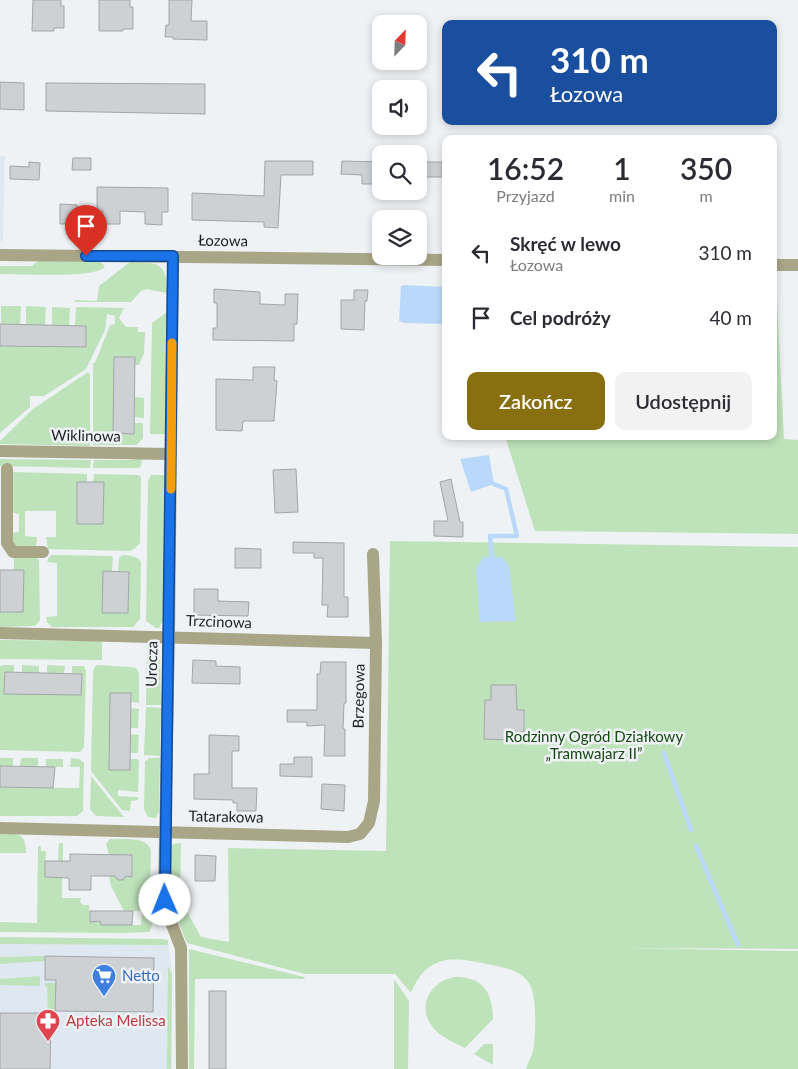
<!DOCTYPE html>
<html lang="pl">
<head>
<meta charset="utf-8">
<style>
	:root { --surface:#fff; --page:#f2f2f3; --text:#2b2b33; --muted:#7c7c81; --accent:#887011 }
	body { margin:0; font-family:Lato,sans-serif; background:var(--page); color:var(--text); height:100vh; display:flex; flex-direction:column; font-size:19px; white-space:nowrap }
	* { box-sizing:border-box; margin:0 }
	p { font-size:16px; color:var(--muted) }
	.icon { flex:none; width:28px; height:28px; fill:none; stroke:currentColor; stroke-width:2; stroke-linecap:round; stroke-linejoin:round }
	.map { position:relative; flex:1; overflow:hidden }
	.sheet { position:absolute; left:442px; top:135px; width:335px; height:305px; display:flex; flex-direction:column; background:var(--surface); border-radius:10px; box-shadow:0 2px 8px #0003 }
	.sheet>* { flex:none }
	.guide { position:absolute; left:442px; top:20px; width:335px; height:105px; border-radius:10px; box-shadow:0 2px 8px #0003; background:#1a4fa0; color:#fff; overflow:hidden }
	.needle { width:32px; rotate:23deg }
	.tools { position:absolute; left:372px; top:15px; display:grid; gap:10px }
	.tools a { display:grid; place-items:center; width:55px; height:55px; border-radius:10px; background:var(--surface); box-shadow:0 2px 8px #0003; font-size:25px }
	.pin { position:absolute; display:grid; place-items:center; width:42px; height:42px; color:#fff; margin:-51px -21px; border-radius:50% 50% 50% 0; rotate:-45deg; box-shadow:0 0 5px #0007 }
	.pin .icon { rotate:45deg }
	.me { position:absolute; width:55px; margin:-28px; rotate:359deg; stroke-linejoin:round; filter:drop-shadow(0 0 4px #0008) }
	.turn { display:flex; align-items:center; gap:18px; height:105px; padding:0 25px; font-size:22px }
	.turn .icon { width:65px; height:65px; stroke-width:2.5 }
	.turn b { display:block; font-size:35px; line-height:42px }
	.eta { display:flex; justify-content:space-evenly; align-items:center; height:85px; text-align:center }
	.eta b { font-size:30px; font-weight:600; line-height:35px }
	.button { display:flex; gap:10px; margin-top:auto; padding:10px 25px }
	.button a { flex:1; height:58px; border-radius:10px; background:var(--accent); color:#fff; font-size:20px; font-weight:600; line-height:58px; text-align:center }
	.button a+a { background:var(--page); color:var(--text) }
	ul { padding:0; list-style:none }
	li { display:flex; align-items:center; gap:15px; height:65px; padding:0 25px }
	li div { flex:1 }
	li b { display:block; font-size:19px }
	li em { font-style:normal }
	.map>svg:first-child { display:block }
</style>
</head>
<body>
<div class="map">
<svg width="798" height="1069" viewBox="0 0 798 1069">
	<rect width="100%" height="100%" fill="#eff2f5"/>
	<g fill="#dfe8f1">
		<path d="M 0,156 L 5,156 L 3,241 L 0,241 Z"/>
		<path d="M 0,938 L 168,940 L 172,974 L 172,1069 L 0,1069 Z"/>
	</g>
	<g fill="#bee2ba">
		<path d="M 38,261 L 101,262 L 105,267 C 93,279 19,274 0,274 L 0,266 L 32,266 Z"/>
		<path d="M 130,262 C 158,263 167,261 167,293 L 146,289 L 141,291 L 131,302 L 75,302 L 75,300 L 97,301 L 99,286 Z"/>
		<path d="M 774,281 L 776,281 L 784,439 L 798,440 L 798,534 L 535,531 L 505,436 L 774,436 Z"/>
		<path d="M 1,306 L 21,306 L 20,325 L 1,324 Z"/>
		<path d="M 26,306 L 46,307 L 45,325 L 26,325 Z"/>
		<path d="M 52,307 L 70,308 L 69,326 L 52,326 Z"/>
		<path d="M 76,307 L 124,308 L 119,318 L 126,327 L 138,327 L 138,332 L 145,332 L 144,353 L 139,365 L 135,365 L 135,357 L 114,357 L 113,433 L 134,434 L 134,423 L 143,423 L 143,438 L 137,445 L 93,445 L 93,363 L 95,363 L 110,325 L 115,324 L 115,316 L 107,314 L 105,330 L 86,369 L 44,396 L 30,396 L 30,407 L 0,433 L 0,346 L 85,347 L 86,326 L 75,326 Z"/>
		<path d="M 167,312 L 165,434 L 150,434 L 152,323 Z"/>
		<path d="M 88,372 L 90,375 L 90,446 L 0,444 L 0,441 L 33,409 Z"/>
		<path d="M 135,397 L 144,398 L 144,418 L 135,417 Z"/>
		<path d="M 142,458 L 141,466 L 139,468 L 93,468 L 94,460 L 130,460 Z"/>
		<path d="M 0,459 L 91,460 L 90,468 L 0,466 Z"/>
		<path d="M 11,472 L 87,474 L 87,482 L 77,482 L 77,524 L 103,524 L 104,483 L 93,482 L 94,474 L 138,475 L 141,477 L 140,543 L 134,549 L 129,551 L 48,549 L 46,537 L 56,537 L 56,511 L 25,511 L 25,536 L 37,537 L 36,549 L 16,548 L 9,535 L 11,533 L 19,532 L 19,514 L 12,512 Z"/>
		<path d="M 151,475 L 164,475 L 163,620 L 159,628 L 156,628 L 146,621 L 148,481 Z"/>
		<path d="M 390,541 L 798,547 L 798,949 L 621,948 L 798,951 L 798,1069 L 526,1069 C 528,1063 531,1057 533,1051 C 536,1037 537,994 529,983 C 520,970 505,968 492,965 C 455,957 428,952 411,993 L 395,974 L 305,974 L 187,943 L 173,909 L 171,894 L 171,846 L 173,844 L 181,843 L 180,899 L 201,937 L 229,942 L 228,848 L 386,851 Z"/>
		<path d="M 17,555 L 34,555 L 39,560 L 40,620 L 35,626 L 0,627 L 0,612 L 23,612 L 24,571 L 14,570 L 14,558 Z"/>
		<path d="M 52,555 L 111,556 L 113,558 L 112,571 L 103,572 L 102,612 L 128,613 L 129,572 L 118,571 L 119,558 L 123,555 C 130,556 136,555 141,562 L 140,619 L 133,627 L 52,627 L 47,622 L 46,617 L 57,616 L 57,563 L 47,562 L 49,557 Z"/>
		<path d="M 0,640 L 102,641 L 102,660 L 0,659 Z"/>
		<path d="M 150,641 L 160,650 L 161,705 L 146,705 L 147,642 Z"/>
		<path d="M 3,665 L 14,665 L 14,672 L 5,672 L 4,693 L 81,695 L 81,674 L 72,673 L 72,666 L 84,666 L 86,671 L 84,747 L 80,752 L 0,750 L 0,666 Z"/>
		<path d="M 22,665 L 39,666 L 39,673 L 22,672 Z"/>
		<path d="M 47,665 L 65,666 L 64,673 L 47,673 Z"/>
		<path d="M 97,665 L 130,667 L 136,668 L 139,674 L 139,702 L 137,703 L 131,702 L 131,693 L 110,693 L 109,769 L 130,770 L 130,759 L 137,759 L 139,761 L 138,792 L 118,790 L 118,796 L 138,797 L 138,800 L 131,801 L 130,811 L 122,810 L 91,771 L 93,672 L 94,668 Z"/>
		<path d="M 146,707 L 161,708 L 160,756 L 144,755 Z"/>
		<path d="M 131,708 L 139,709 L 138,728 L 130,728 Z"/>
		<path d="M 130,734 L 139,735 L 138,752 L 137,753 L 130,753 Z"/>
		<rect x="0" y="758" width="13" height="8"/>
		<path d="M 21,758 L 38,758 L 38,766 L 20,766 Z"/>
		<path d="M 71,758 L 79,759 L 84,763 L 83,811 L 77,816 L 0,816 L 0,787 L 79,788 L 80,767 L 70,767 Z"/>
		<path d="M 149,758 L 160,758 L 159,812 L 156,818 L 148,817 L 144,809 L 145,762 Z"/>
		<rect x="46" y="759" width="17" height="8"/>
		<path d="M 91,776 L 124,817 L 96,816 L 90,809 Z"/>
		<path d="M 0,834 C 18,834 26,832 26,853 L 0,853 Z"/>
		<path d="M 110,839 C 123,840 147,835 151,851 L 150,889 L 153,893 L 154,918 L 150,932 L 124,933 L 0,932 L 0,922 L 37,923 L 38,846 L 41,846 L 41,851 L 46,851 L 45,877 L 57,878 L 59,843 L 63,843 L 62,898 L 81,898 L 80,902 L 83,905 L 89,905 L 90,922 L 100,921 L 101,925 L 141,925 L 142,911 L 124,911 L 111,886 L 109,876 L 115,876 L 118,880 L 123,880 L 126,876 L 132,876 L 132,855 L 109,855 L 106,844 Z"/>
		<path d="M 0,937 L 161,939 L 168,940 L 168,944 L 167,945 L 0,944 Z"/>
		<path d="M 189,949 L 304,977 L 305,979 L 195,979 L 194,1069 L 189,1069 Z"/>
		<path d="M 45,956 L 45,961 L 0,964 L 0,957 Z"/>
		<path d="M 168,966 L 172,974 L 171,1069 L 167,1069 Z"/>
		<path d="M 40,976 L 40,986 L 0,985 L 0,979 Z"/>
		<path d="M 454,977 C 483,976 493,993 493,1019 L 465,1048 C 455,1043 443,1038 435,1030 C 415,1009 429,982 454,977 Z"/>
		<path d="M 394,979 L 409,1001 L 408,1069 L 394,1069 Z"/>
		<path d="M 45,983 L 56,983 L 55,1011 L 48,1011 L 47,986 L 45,986 Z"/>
		<path d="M 484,1044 L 493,1044 L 493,1065 L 474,1054 Z"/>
	</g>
	<g fill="#bad9fa">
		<path d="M 405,285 L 446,287 L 446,324 L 404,323 L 399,321 L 401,286 Z"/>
		<path d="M 489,455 L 494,484 L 471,492 L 460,459 Z"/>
		<path d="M 483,557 L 502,557 L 509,566 L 516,621 L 480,622 L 476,569 Z"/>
	</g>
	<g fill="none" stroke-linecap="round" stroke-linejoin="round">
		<g stroke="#bad9fa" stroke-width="4.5">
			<path d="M 492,557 L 490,536 L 517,536 L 506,489 L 494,484"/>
			<path d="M 664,753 L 691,830"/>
			<path d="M 696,846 L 738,945"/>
		</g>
	</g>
	<g fill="#cdd1d4" stroke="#a2a5a9">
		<path d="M 33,0 L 61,0 L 61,6 L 64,6 L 64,28 L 54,28 L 54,31 L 32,31 Z"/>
		<path d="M 99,0 L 130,0 L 130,7 L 133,7 L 133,29 L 123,29 L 123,31 L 99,31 Z"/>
		<path d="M 169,0 L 192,0 L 191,21 L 207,21 L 207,40 L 173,39 L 173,37 L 165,37 L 166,25 L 169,25 Z"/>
		<path d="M 0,82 L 24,83 L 24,110 L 0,109 Z"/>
		<path d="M 46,83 L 205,84 L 205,114 L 46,111 Z"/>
		<path d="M 73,158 L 91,158 L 91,170 L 72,170 Z"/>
		<path d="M 265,161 L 313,161 L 313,175 L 281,175 L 278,228 L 264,227 L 264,222 L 192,220 L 192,193 L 264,196 Z"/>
		<path d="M 342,161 L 381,162 L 381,184 L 362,184 L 362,175 L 341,174 Z"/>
		<path d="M 29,162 L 40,163 L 39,180 L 10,179 L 10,166 L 29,167 Z"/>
		<rect x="419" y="162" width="23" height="15"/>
		<path d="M 97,187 L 168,188 L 168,212 L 162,212 L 162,225 L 145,224 L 145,212 L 120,211 L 120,224 L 102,224 L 103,211 L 97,211 Z"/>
		<path d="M 60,204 L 77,205 L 77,224 L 60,224 Z"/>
		<path d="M 214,289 L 260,292 L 260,304 L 285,305 L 285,294 L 298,294 L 297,324 L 294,324 L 294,341 L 213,340 L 213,328 L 217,328 L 217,303 L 214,303 Z"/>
		<path d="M 354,290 L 368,290 L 367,301 L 365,301 L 364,330 L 341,329 L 341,300 L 354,300 Z"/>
		<path d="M 0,324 L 86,326 L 86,347 L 0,346 Z"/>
		<path d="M 114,357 L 135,357 L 134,434 L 113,433 Z"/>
		<path d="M 253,367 L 275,367 L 274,380 L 277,381 L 274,421 L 243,421 L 242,431 L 216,430 L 216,379 L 253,380 Z"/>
		<path d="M 296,469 L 298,512 L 275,513 L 273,470 Z"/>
		<path d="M 451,479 L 460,522 L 463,522 L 463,537 L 434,536 L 434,521 L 448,521 L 440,482 Z"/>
		<path d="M 77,482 L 104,482 L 103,524 L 77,524 Z"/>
		<path d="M 293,542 L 344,543 L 344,597 L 348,597 L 348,617 L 327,617 L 328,605 L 322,605 L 323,558 L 314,558 L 314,553 L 293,553 Z"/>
		<path d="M 235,548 L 261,549 L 261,568 L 235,568 Z"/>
		<path d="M 0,570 L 24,570 L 23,612 L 0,612 Z"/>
		<path d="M 103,571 L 129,572 L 128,613 L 102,613 Z"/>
		<path d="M 194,589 L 218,589 L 218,601 L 249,602 L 248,616 L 194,615 Z"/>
		<path d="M 193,660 L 216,661 L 216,666 L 240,667 L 240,684 L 192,683 Z"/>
		<path d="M 321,662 L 346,662 L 346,703 L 344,703 L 343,729 L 345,729 L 345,756 L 324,756 L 325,725 L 307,726 L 307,722 L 287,722 L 287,710 L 317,710 L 317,674 L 320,674 Z"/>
		<path d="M 5,672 L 82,674 L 81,695 L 4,694 Z"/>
		<path d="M 491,685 L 516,685 L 517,710 L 524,710 L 524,732 L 511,732 L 510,740 L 484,739 L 485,700 L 491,700 Z"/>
		<path d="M 110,693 L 131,693 L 130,770 L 109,770 Z"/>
		<path d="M 209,735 L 239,736 L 239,751 L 232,751 L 232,788 L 257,788 L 256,811 L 237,811 L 237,803 L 233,803 L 233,800 L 194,799 L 194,774 L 209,774 Z"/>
		<path d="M 294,757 L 312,757 L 312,777 L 280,776 L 280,764 L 294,764 Z"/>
		<path d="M 0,766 L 55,767 L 53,788 L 0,787 Z"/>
		<path d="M 322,784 L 345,785 L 344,811 L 321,809 Z"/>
		<path d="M 70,854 L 132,855 L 132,877 L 126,876 L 123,880 L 118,880 L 115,876 L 91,876 L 91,890 L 69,890 L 69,878 L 45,877 L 45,861 L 70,861 Z"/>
		<path d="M 195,855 L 216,856 L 215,881 L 195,881 Z"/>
		<path d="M 90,911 L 133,911 L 132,925 L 101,925 L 100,921 L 90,922 Z"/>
		<path d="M 45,956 L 154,958 L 153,1012 L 55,1011 L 56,980 L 45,980 Z"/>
		<rect x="209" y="991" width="17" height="78"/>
		<path d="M 0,1013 L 51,1013 L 50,1069 L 0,1069 Z"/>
	</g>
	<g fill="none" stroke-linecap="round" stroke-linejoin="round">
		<g stroke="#a9a587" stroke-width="12">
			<path d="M 0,255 L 446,260"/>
			<path d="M 173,256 L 169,637 L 164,890 L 169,917 L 181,948 L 182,1069"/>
			<path d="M 774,265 L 798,265"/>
			<path d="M 0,451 L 171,454"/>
			<path d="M 7,469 L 7,543 L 13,552 L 43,552"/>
			<path d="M 0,633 L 376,643"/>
			<path d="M 0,828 L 348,837 L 360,834 L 369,823 L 374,801 L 376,643 L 373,554"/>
		</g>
	</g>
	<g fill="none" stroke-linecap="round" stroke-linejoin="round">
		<defs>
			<path id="route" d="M 86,256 L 173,256 L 165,900"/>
		</defs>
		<use href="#route" stroke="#114b97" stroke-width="12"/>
		<use href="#route" stroke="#1a73e8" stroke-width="9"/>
		<path stroke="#f59e0b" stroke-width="9" d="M 171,489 L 172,343"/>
	</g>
	<defs>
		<symbol id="supermarket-pin" viewBox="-11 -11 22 30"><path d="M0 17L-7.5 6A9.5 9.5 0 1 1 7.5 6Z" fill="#3f7fe0" stroke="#eff2f5"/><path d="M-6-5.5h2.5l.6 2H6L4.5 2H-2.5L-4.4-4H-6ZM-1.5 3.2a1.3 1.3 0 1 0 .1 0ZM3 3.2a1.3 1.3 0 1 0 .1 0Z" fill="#fff"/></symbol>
		<symbol id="pharmacy-pin" viewBox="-11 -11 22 30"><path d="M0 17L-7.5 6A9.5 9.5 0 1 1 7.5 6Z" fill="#e0444e" stroke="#eff2f5"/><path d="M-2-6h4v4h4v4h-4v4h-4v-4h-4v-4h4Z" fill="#fff"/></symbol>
	</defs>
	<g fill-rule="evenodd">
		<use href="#supermarket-pin" x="90" y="962" width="28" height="38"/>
		<use href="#pharmacy-pin" x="34" y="1007" width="28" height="38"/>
	</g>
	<g text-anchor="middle" stroke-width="5" stroke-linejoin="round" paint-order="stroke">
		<g font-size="15" fill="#1e1f20" stroke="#eff2f5">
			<text transform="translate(223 241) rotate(1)" y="5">Łozowa</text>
			<text transform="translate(86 436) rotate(1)" y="5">Wiklinowa</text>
			<text transform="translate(219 622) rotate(2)" y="5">Trzcinowa</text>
			<text transform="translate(152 664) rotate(-89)" y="5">Urocza</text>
			<text transform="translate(359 696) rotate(-89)" y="5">Brzegowa</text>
			<text transform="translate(226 817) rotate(1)" y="5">Tatarakowa</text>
		</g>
		<g font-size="15" fill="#164812" stroke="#eff2f5">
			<text x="594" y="742">Rodzinny Ogród Działkowy<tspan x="594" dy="17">„Tramwajarz II”</tspan></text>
		</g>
		<g font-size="15" fill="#366cbe" stroke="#eff2f5" text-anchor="start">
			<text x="122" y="981">Netto</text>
		</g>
		<g font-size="15" fill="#be3a42" stroke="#eff2f5" text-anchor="start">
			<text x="66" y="1026">Apteka Melissa</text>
		</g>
	</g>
</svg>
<div class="tools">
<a><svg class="needle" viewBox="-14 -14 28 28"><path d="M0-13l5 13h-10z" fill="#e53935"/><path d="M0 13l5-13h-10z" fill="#7c7c81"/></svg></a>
<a><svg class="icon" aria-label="sound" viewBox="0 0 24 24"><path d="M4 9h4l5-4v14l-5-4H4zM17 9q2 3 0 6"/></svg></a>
<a><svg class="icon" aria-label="search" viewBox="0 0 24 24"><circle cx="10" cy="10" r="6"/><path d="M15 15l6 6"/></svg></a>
<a><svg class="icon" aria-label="layers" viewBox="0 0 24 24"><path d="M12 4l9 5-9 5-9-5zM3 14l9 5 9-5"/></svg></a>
</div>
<div class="pin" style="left:86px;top:256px;background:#d93025"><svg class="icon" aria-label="arrive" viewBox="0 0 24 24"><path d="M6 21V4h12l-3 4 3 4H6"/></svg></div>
<svg class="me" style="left:165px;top:900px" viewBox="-20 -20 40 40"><circle r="19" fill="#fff"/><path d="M0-13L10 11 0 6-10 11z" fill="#1a73e8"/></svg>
<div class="guide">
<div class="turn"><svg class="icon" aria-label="left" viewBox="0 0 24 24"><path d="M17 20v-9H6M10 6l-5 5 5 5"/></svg><div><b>310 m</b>Łozowa</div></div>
</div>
<section class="sheet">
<div class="eta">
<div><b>16:52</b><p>Przyjazd</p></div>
<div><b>1</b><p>min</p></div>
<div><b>350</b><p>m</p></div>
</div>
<ul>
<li><svg class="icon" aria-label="left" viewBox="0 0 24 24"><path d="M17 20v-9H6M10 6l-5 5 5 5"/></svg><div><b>Skręć w lewo</b><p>Łozowa</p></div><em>310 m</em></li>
<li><svg class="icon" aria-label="arrive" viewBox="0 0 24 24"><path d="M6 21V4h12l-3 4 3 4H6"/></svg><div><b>Cel podróży</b></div><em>40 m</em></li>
</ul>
<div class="button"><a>Zakończ</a><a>Udostępnij</a></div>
</section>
</div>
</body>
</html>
